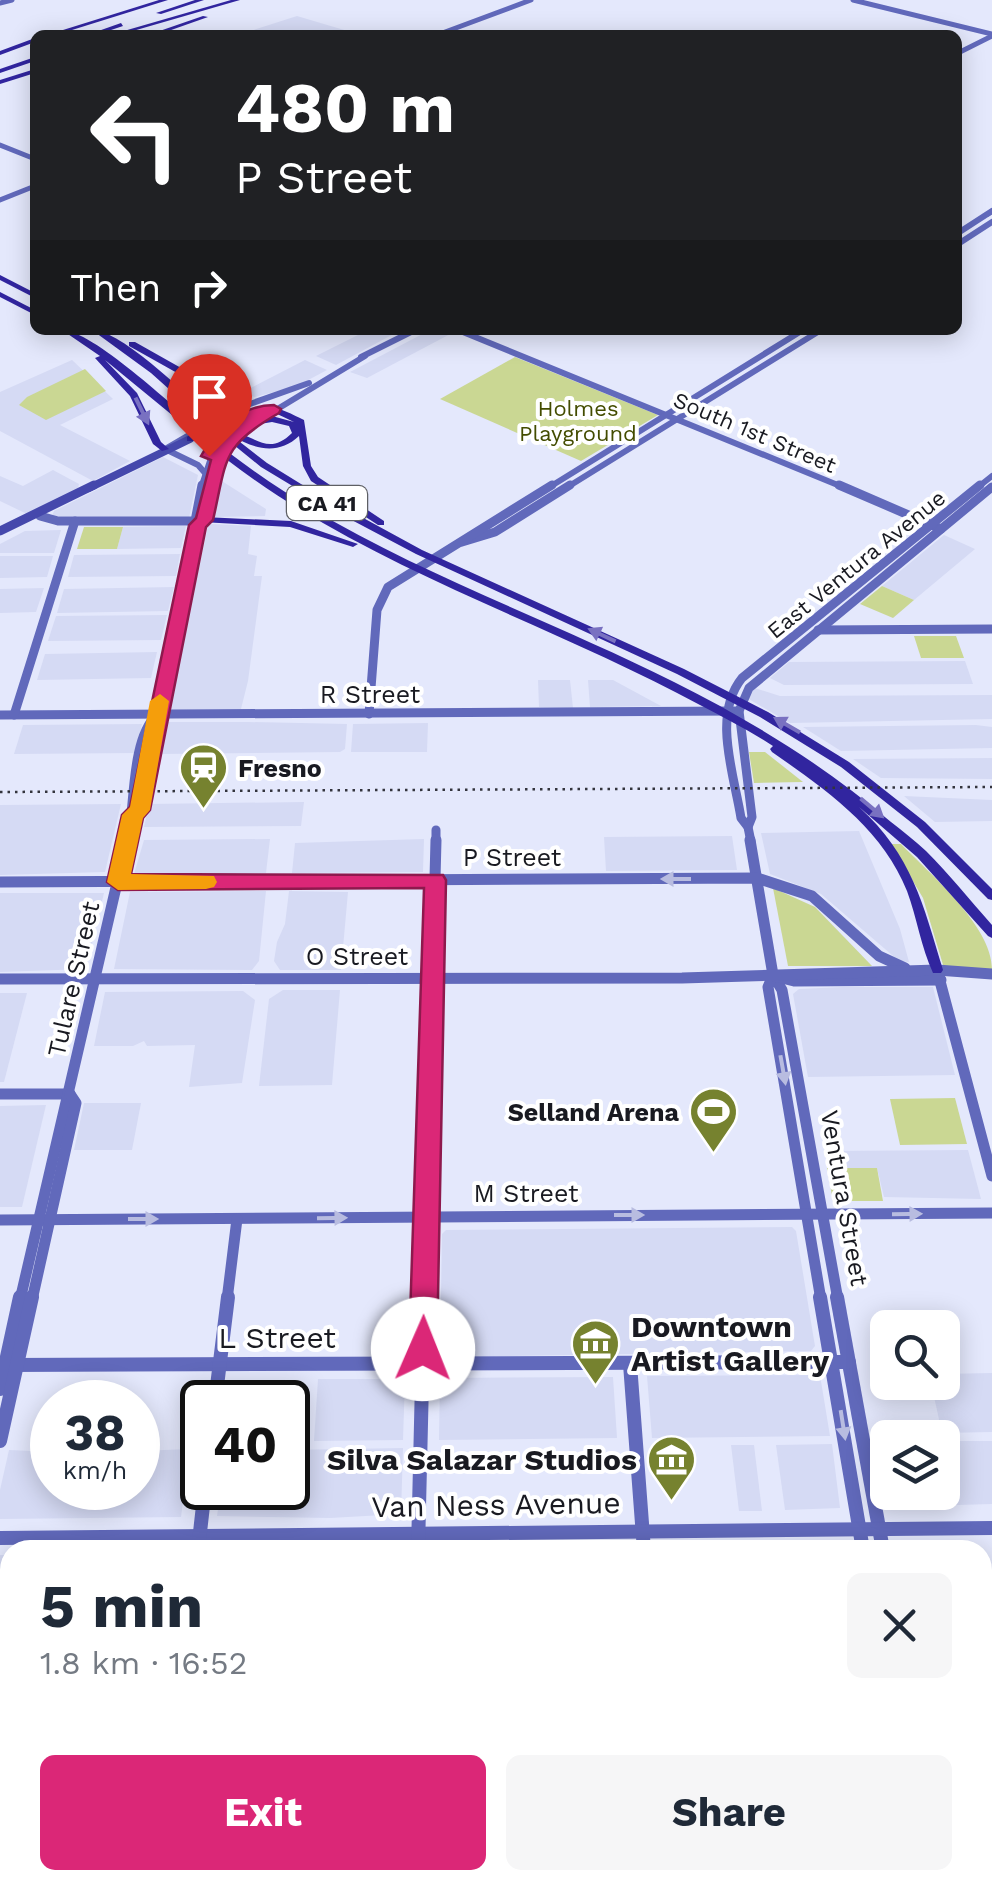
<!DOCTYPE html>
<html lang="en">
<head>
<meta charset="utf-8">
<style>
	:root { --surface:#fff; --page:#f6f6f7; --text:#1f2937; --muted:#747a83; --accent:#db2777 }
	body { margin:0; font-family:"Work Sans",sans-serif; background:var(--page); color:var(--text); height:100vh; display:flex; flex-direction:column; font-size:38px; white-space:nowrap }
	* { box-sizing:border-box; margin:0 }
	p { font-size:32px; color:var(--muted) }
	.icon { flex:none; width:55px; height:55px; fill:none; stroke:currentColor; stroke-width:2; stroke-linecap:round; stroke-linejoin:round }
	.map { position:relative; flex:1; overflow:hidden }
	.side { position:absolute; left:0px; top:1540px; width:992px; height:350px; display:flex; flex-direction:column; background:var(--surface); border-radius:30px 30px 0 0; box-shadow:0 5px 25px #0003 }
	.side>* { flex:none }
	.top-card { position:absolute; left:30px; top:30px; width:932px; height:305px; border-radius:15px; box-shadow:0 5px 25px #0003; background:#202124; color:#fff; overflow:hidden }
	.tools { position:absolute; left:870px; top:1310px; display:grid; gap:20px }
	.tools a { display:grid; place-items:center; width:90px; height:90px; border-radius:15px; background:var(--surface); box-shadow:0 5px 25px #0003; font-size:50px }
	.speed { position:absolute; left:30px; top:1380px; display:flex; gap:20px; font-size:50px; font-weight:700; text-align:center }
	.speed>* { display:grid; place-content:center; width:130px; height:130px; border-radius:50%; background:var(--surface); box-shadow:0 5px 25px #0003; line-height:1 }
	.speed small { font-size:25px; font-weight:400 }
	.speed .limit { border:5px solid #111; border-radius:15px; background:#fff; color:#111 }
	.pin { position:absolute; display:grid; place-items:center; width:85px; height:85px; color:#fff; margin:-102px -42px; border-radius:50% 50% 50% 0; rotate:-45deg; box-shadow:0 0 10px #0007 }
	.pin .icon { rotate:45deg }
	.me { position:absolute; width:110px; margin:-55px; rotate:1deg; stroke-linejoin:round; filter:drop-shadow(0 0 8px #0008) }
	.turn { display:flex; align-items:center; gap:35px; height:210px; padding:0 40px; font-size:45px }
	.turn .icon { width:130px; height:130px; stroke-width:2.5 }
	.turn b { display:block; font-size:70px; line-height:85px }
	.then { display:flex; align-items:center; height:95px; padding:0 40px; background:#0003; gap:20px; font-size:38px }
	.round { display:grid; place-items:center; flex:none; width:105px; height:105px; border-radius:15px; background:var(--page) }
	.summary { display:flex; align-items:center; justify-content:space-between; height:170px; padding:0 40px }
	h1 { font-size:60px; font-weight:700; line-height:75px }
	.button { display:flex; gap:20px; margin-top:auto; padding:20px 40px }
	.button a { flex:1; height:115px; border-radius:15px; background:var(--accent); color:#fff; font-size:40px; font-weight:700; line-height:115px; text-align:center }
	.button a+a { background:var(--page); color:var(--text) }
	.map>svg:first-child { display:block }
</style>
</head>
<body>
<div class="map">
<svg width="992" height="1890" viewBox="0 0 992 1890">
	<rect width="100%" height="100%" fill="#e4e8fc"/>
	<g fill="#d5daf4">
		<path d="M 297,16 L 361,35 L 238,35 Z"/>
		<path d="M 347,330 L 401,330 L 336,365 L 316,356 L 358,335 Z"/>
		<path d="M 430,330 L 454,332 L 367,378 L 350,372 Z"/>
		<path d="M 72,360 L 113,399 L 60,425 L 130,461 L 93,481 L 0,431 L 0,392 Z"/>
		<path d="M 305,360 L 327,370 L 297,386 L 255,397 L 241,393 Z"/>
		<path d="M 163,457 L 198,475 L 189,518 L 52,516 L 54,511 Z"/>
		<path d="M 53,470 L 79,484 L 78,488 L 27,514 L 0,501 L 0,476 L 23,486 Z"/>
		<path d="M 217,478 L 266,509 L 265,516 L 213,517 Z"/>
		<path d="M 212,524 L 251,526 L 248,554 L 257,556 L 254,576 L 262,576 L 248,681 L 241,709 L 169,710 L 208,526 Z"/>
		<path d="M 186,526 L 181,548 L 117,549 L 123,527 Z"/>
		<path d="M 61,530 L 54,553 L 0,553 L 0,544 L 25,531 Z"/>
		<path d="M 944,535 L 975,549 L 914,600 L 882,586 Z"/>
		<path d="M 180,554 L 176,576 L 68,577 L 74,555 Z"/>
		<path d="M 0,556 L 53,556 L 47,577 L 0,578 Z"/>
		<path d="M 174,587 L 168,611 L 57,613 L 64,589 Z"/>
		<path d="M 44,588 L 36,612 L 0,613 L 0,589 Z"/>
		<path d="M 167,615 L 161,640 L 48,641 L 56,616 Z"/>
		<path d="M 157,652 L 151,678 L 37,680 L 45,654 Z"/>
		<path d="M 965,661 L 973,684 L 784,685 L 770,678 L 789,662 Z"/>
		<path d="M 538,680 L 570,680 L 573,708 L 539,707 Z"/>
		<path d="M 588,680 L 613,680 L 661,706 L 590,707 Z"/>
		<path d="M 755,688 L 780,696 L 992,695 L 992,719 L 790,723 L 747,698 Z"/>
		<path d="M 166,722 L 248,722 L 347,724 L 345,749 L 340,752 L 160,754 Z"/>
		<path d="M 428,723 L 427,752 L 351,752 L 353,724 Z"/>
		<path d="M 142,724 L 136,753 L 14,754 L 23,725 Z"/>
		<path d="M 976,725 L 992,727 L 992,748 L 841,751 L 803,727 Z"/>
		<path d="M 992,758 L 992,779 L 881,778 L 853,759 Z"/>
		<path d="M 904,796 L 992,800 L 992,821 L 935,822 Z"/>
		<path d="M 304,802 L 301,826 L 144,827 L 149,804 Z"/>
		<path d="M 121,804 L 105,872 L 0,875 L 0,805 Z"/>
		<path d="M 859,831 L 900,929 L 909,962 L 899,961 L 821,894 L 770,874 L 761,833 Z"/>
		<path d="M 732,836 L 737,870 L 606,871 L 604,837 Z"/>
		<path d="M 270,839 L 266,873 L 134,874 L 144,840 Z"/>
		<path d="M 424,839 L 423,872 L 292,873 L 295,843 Z"/>
		<path d="M 266,891 L 259,961 L 252,970 L 114,969 L 130,892 Z"/>
		<path d="M 289,891 L 348,892 L 341,970 L 280,970 L 274,961 L 277,942 L 285,924 Z"/>
		<path d="M 0,893 L 104,893 L 86,969 L 0,972 Z"/>
		<path d="M 843,987 L 933,987 L 955,1075 L 808,1077 L 793,994 L 799,989 Z"/>
		<path d="M 283,990 L 340,990 L 332,1085 L 259,1086 L 269,999 Z"/>
		<path d="M 243,991 L 255,1000 L 242,1083 L 189,1087 L 195,1045 L 147,1046 L 144,1041 L 133,1046 L 94,1046 L 105,992 Z"/>
		<path d="M 0,993 L 27,993 L 4,1082 L 0,1082 Z"/>
		<path d="M 84,1103 L 141,1103 L 132,1150 L 74,1150 Z"/>
		<path d="M 46,1105 L 22,1207 L 0,1207 L 0,1106 Z"/>
		<path d="M 968,1150 L 981,1199 L 884,1197 L 877,1168 L 831,1168 L 828,1151 Z"/>
		<path d="M 792,1227 L 796,1231 L 815,1346 L 811,1351 L 444,1357 L 440,1351 L 442,1234 L 446,1230 Z"/>
		<path d="M 992,1373 L 992,1432 L 942,1433 L 931,1383 L 942,1382 L 943,1374 Z"/>
		<path d="M 820,1375 L 830,1436 L 652,1438 L 647,1376 Z"/>
		<path d="M 613,1377 L 617,1438 L 439,1440 L 440,1378 Z"/>
		<path d="M 318,1379 L 405,1379 L 403,1440 L 314,1441 Z"/>
		<path d="M 943,1441 L 992,1441 L 992,1504 L 889,1507 L 878,1446 L 887,1445 L 888,1492 L 942,1492 Z"/>
		<path d="M 832,1444 L 840,1508 L 785,1510 L 776,1445 Z"/>
		<path d="M 731,1445 L 754,1445 L 762,1511 L 739,1511 Z"/>
		<path d="M 403,1448 L 401,1514 L 330,1518 L 217,1516 L 221,1488 L 288,1488 L 288,1450 Z"/>
		<path d="M 190,1449 L 181,1517 L 0,1519 L 0,1490 L 9,1450 L 52,1452 L 52,1488 L 138,1488 L 138,1451 Z"/>
		<rect x="0" y="1555" width="10" height="293"/>
		<path d="M 430,1880 L 646,1880 L 647,1890 L 430,1890 Z"/>
		<path d="M 689,1880 L 903,1880 L 904,1890 L 689,1890 Z"/>
	</g>
	<g fill="#cad793">
		<path d="M 515,357 L 658,415 L 581,461 L 440,399 Z"/>
		<path d="M 85,369 L 106,391 L 46,420 L 19,405 L 27,397 Z"/>
		<path d="M 84,527 L 123,527 L 117,549 L 77,549 Z"/>
		<path d="M 882,586 L 914,600 L 893,618 L 860,604 Z"/>
		<path d="M 914,636 L 956,636 L 964,658 L 921,658 Z"/>
		<path d="M 749,752 L 765,752 L 803,782 L 754,783 Z"/>
		<path d="M 891,844 L 901,844 C 930,874 992,926 992,969 L 944,968 L 923,898 Z"/>
		<path d="M 773,888 L 815,907 L 872,966 L 788,966 Z"/>
		<path d="M 955,1098 L 967,1144 L 900,1145 L 890,1099 Z"/>
		<path d="M 827,1168 L 877,1168 L 883,1201 L 833,1201 Z"/>
		<path d="M 0,1849 L 10,1849 L 10,1880 L 395,1880 L 395,1890 L 0,1890 Z"/>
	</g>
	<g fill="none" stroke-linecap="round" stroke-linejoin="round">
		<g stroke="#6169bb" stroke-width="5">
			<path d="M 853,0 L 992,34"/>
			<path d="M 0,3 L 12,0"/>
			<path d="M 437,35 L 531,0"/>
			<path d="M 958,53 L 992,36"/>
			<path d="M 0,145 L 35,159"/>
			<path d="M 0,200 L 35,186"/>
			<path d="M 988,214 L 992,211"/>
		</g>
		<g stroke="#6169bb" stroke-width="6">
			<path d="M 958,233 L 992,211"/>
			<path d="M 958,244 L 992,222"/>
			<path d="M 458,330 L 845,488"/>
			<path d="M 361,357 L 415,330"/>
			<path d="M 233,410 L 309,383"/>
			<path d="M 205,473 L 198,465 L 165,449 L 218,418"/>
			<path d="M 201,488 L 215,446 L 232,427"/>
			<path d="M 212,488 L 228,439 L 365,356"/>
			<path d="M 548,488 L 803,330"/>
			<path d="M 566,488 L 821,330"/>
			<path d="M 977,488 L 992,476"/>
		</g>
		<g stroke="#6169bb" stroke-width="9">
			<path d="M 839,485 L 941,529"/>
			<path d="M 40,516 L 58,521 L 198,521"/>
			<path d="M 195,521 L 202,485"/>
			<path d="M 462,542 L 495,532 L 570,485"/>
			<path d="M 818,630 L 992,629"/>
			<path d="M 369,714 L 377,610 L 388,587 L 552,485"/>
			<path d="M 0,715 L 739,711"/>
			<path d="M 14,715 L 75,521"/>
			<path d="M 133,815 L 140,809 L 198,525 L 204,520 L 212,485"/>
			<path d="M 748,827 L 752,817 L 739,711 L 749,688 L 992,487"/>
			<path d="M 127,842 C 135,808 130,741 156,715"/>
			<path d="M 436,842 L 436,830"/>
			<path d="M 751,842 L 748,827 L 741,818 C 734,774 712,715 742,678 L 980,485"/>
		</g>
		<g stroke="#6169bb" stroke-width="11">
			<path d="M 750,840 L 773,975 L 782,990 L 838,1300"/>
			<path d="M 0,882 L 757,878 L 812,896 L 879,956 L 905,968"/>
			<path d="M 937,970 L 992,1176"/>
			<path d="M 773,975 L 768,987 L 821,1300"/>
			<path d="M 774,976 L 794,981 L 941,980"/>
			<path d="M 0,979 L 682,978 L 937,970 L 992,974"/>
			<path d="M 0,1094 L 70,1094"/>
			<path d="M 0,1220 L 992,1213"/>
			<path d="M 20,1300 L 127,840"/>
			<path d="M 32,1300 L 76,1103 L 70,1094"/>
			<path d="M 227,1300 L 237,1219"/>
			<path d="M 424,1300 L 436,840"/>
		</g>
		<g stroke="#6169bb" stroke-width="14">
			<path d="M 820,1297 L 863,1550"/>
			<path d="M 837,1297 L 883,1550"/>
			<path d="M 630,1364 L 644,1550"/>
			<path d="M 6,1365 L 849,1362"/>
			<path d="M 0,1389 L 20,1297"/>
			<path d="M 215,1402 L 228,1297"/>
			<path d="M 0,1441 L 32,1297"/>
			<path d="M 0,1538 L 992,1528"/>
			<path d="M 198,1550 L 205,1488"/>
			<path d="M 418,1550 L 424,1297"/>
			<path d="M 982,1724 L 992,1724"/>
			<path d="M 0,1740 L 10,1740"/>
			<path d="M 669,1880 L 670,1890"/>
			<path d="M 920,1880 L 921,1890"/>
			<path d="M 941,1880 L 943,1890"/>
			<path d="M 409,1890 L 410,1880"/>
		</g>
		<path stroke="#4548ac" stroke-width="8" d="M 89,488 L 190,439"/>
		<path stroke="#4548ac" stroke-width="9" d="M 0,531 L 94,485"/>
		<g fill="#31259f" fill-rule="evenodd">
			<path d="M 159,0 L 168,0 L 56,35 L 47,35 Z"/>
			<path d="M 195,0 L 204,0 L 161,14 L 156,13 Z"/>
			<path d="M 231,0 L 240,0 L 119,35 L 110,35 Z"/>
			<path d="M 203,16 L 208,17 L 157,35 L 148,35 Z"/>
			<path d="M 121,23 L 123,26 L 96,35 L 87,35 Z"/>
			<path d="M 35,38 L 35,42 L 0,55 L 0,51 Z"/>
			<path d="M 35,57 L 35,61 L 0,73 L 0,69 Z"/>
			<path d="M 35,69 L 35,73 L 0,84 L 0,80 Z"/>
			<path d="M 0,275 L 35,293 L 35,298 L 0,280 Z"/>
			<path d="M 0,292 L 35,310 L 35,315 L 0,297 Z"/>
			<path d="M 62,330 C 92,330 174,407 200,429 L 208,424 L 151,373 L 92,330 C 122,330 190,398 214,420 L 236,406 L 129,346 L 129,342 L 135,342 L 245,404 L 245,408 L 219,424 L 231,435 L 231,431 C 255,435 268,457 292,433 L 289,426 L 272,422 L 243,427 L 243,423 L 272,416 L 294,422 L 273,412 L 259,412 L 258,410 C 274,403 288,413 304,420 L 311,466 L 318,477 L 384,521 L 384,525 L 378,525 L 311,481 L 303,466 L 299,436 C 278,456 253,449 231,435 L 267,463 L 301,484 L 422,550 L 684,669 L 768,712 L 849,762 L 925,822 L 992,889 L 992,900 L 988,899 L 917,827 L 841,767 L 760,717 L 677,674 L 416,554 L 329,508 L 261,467 L 213,428 L 205,433 C 341,549 517,603 674,682 C 752,721 825,766 891,822 C 903,831 915,841 926,851 C 949,874 970,900 992,925 L 992,938 L 988,936 L 917,857 L 859,807 C 912,855 923,904 943,970 L 941,973 L 933,973 C 921,947 917,918 907,891 C 882,828 825,789 772,752 L 770,749 L 773,746 C 750,731 725,718 700,705 C 534,615 344,561 199,437 L 193,441 L 187,441 L 187,437 L 194,433 L 105,360 L 137,393 L 161,442 L 169,449 L 162,451 L 153,444 L 130,396 L 95,358 L 100,356 Z"/>
			<path d="M 204,517 L 291,521 L 358,544 L 353,547 L 350,546 L 290,527 L 201,522 L 201,518 Z"/>
		</g>
		<path stroke="#33343d" stroke-width="2.5" stroke-dasharray="2.5 5" stroke-linecap="butt" d="M 0,792 L 992,787"/>
	</g>
	<defs><path id="oneway-solid" d="M-6-.8H1V-3.2L6.5 0L1 3.2V.8H-6Z" transform="scale(2.5)"/></defs>
	<g fill="#7971c1">
		<use href="#oneway-solid" transform="translate(142 411) rotate(64)"/>
		<use href="#oneway-solid" transform="translate(602 635) rotate(-155)"/>
		<use href="#oneway-solid" transform="translate(787 725) rotate(-150)"/>
		<use href="#oneway-solid" transform="translate(872 808) rotate(40)"/>
	</g>
	<g fill="#b8bce0">
		<use href="#oneway-solid" transform="translate(676 879) rotate(180)"/>
		<use href="#oneway-solid" transform="translate(783 1070) rotate(80)"/>
		<use href="#oneway-solid" transform="translate(907 1214) rotate(-1)"/>
		<use href="#oneway-solid" transform="translate(629 1215)"/>
		<use href="#oneway-solid" transform="translate(332 1218) rotate(-1)"/>
		<use href="#oneway-solid" transform="translate(143 1219)"/>
		<use href="#oneway-solid" transform="translate(843 1425) rotate(81)"/>
	</g>
	<path fill="#db2777" stroke="#8e194d" stroke-width="2.5" d="M 274,405 L 281,409 L 279,413 C 221,446 227,459 213,520 L 206,527 L 150,810 L 143,818 L 131,874 L 443,875 L 446,880 L 437,1349 L 433,1358 L 423,1362 L 413,1358 L 409,1349 L 424,888 L 118,890 L 107,882 L 122,815 L 130,807 L 189,525 L 196,518 L 211,460 L 201,456 C 215,429 242,405 274,405 Z"/>
	<path fill="#f59e0b" d="M 160,694 L 169,701 L 150,810 L 143,818 L 131,874 L 214,876 L 217,882 L 214,887 L 206,889 L 118,890 L 107,882 L 122,815 L 130,807 L 150,701 Z"/>
	<defs>
		<symbol id="station-pin" viewBox="-11 -11 22 30"><path d="M0 17L-7.5 6A9.5 9.5 0 1 1 7.5 6Z" fill="#76822f" stroke="#fff"/><path d="M-3-6H3Q5-6 5-4V2Q5 4 3 4L4.5 6H3L1.5 4h-3L-3 6H-4.5L-3 4Q-5 4-5 2V-4Q-5-6-3-6ZM-3.5-4v3h7v-3ZM-3.5 1v1.5H-2V1ZM2 1v1.5H3.5V1Z" fill="#fff"/></symbol>
		<symbol id="stadium-pin" viewBox="-11 -11 22 30"><path d="M0 17L-7.5 6A9.5 9.5 0 1 1 7.5 6Z" fill="#76822f" stroke="#fff"/><path d="M0-5a6.5 5 0 1 0 0 10a6.5 5 0 1 0 0-10ZM-3.5-1.8h7v3.6h-7Z" fill="#fff"/></symbol>
		<symbol id="museum-pin" viewBox="-11 -11 22 30"><path d="M0 17L-7.5 6A9.5 9.5 0 1 1 7.5 6Z" fill="#76822f" stroke="#fff"/><path d="M0-6L6-3V-2H-6V-3ZM-5-1h2V3h-2ZM-1-1h2V3h-2ZM3-1h2V3H3ZM-6 4H6V6H-6Z" fill="#fff"/></symbol>
	</defs>
	<g fill-rule="evenodd">
		<use href="#station-pin" x="176" y="740" width="55" height="75"/>
		<use href="#stadium-pin" x="686" y="1084" width="55" height="75"/>
		<use href="#museum-pin" x="568" y="1316" width="55" height="75"/>
		<use href="#museum-pin" x="644" y="1432" width="55" height="75"/>
	</g>
	<g text-anchor="middle" stroke-width="8" stroke-linejoin="round" paint-order="stroke">
		<g font-size="22" fill="#434c00" stroke="#fff">
			<text x="578" y="416">Holmes<tspan x="578" dy="25">Playground</tspan></text>
		</g>
		<g font-size="22" fill="#191a21" stroke="#fff">
			<text transform="translate(755 432) rotate(23)" y="8">South 1st Street</text>
			<text transform="translate(856 564) rotate(-39)" y="8">East Ventura Avenue</text>
		</g>
		<rect fill="#fff" stroke="#5e5f64" stroke-width="2.5" x="287" y="486" width="80" height="34" rx="8"/>
		<g font-size="22" font-weight="bold" fill="#191a21">
			<text x="327" y="511">CA 41</text>
		</g>
		<g font-size="25" fill="#191a21" stroke="#fff">
			<text x="370" y="703">R Street</text>
			<text x="512" y="866">P Street</text>
			<text x="357" y="965">O Street</text>
			<text transform="translate(73 979) rotate(-77)" y="9">Tulare Street</text>
			<text x="526" y="1202">M Street</text>
			<text transform="translate(845 1198) rotate(80)" y="9">Ventura Street</text>
		</g>
		<g font-size="25" font-weight="bold" fill="#191a21" stroke="#fff" text-anchor="start">
			<text x="238" y="777">Fresno</text>
			<text x="679" y="1121" text-anchor="end">Selland Arena</text>
		</g>
		<g font-size="30" font-weight="bold" fill="#191a21" stroke="#fff" text-anchor="start">
			<text x="631" y="1337">Downtown<tspan x="631" dy="34">Artist Gallery</tspan></text>
			<text x="637" y="1470" text-anchor="end">Silva Salazar Studios</text>
		</g>
		<g font-size="30" fill="#191a21" stroke="#fff">
			<text x="277" y="1348">L Street</text>
			<text transform="translate(496 1505) rotate(-1)" y="10">Van Ness Avenue</text>
		</g>
	</g>
</svg>
<div class="tools">
<a><svg class="icon" aria-label="search" viewBox="0 0 24 24"><circle cx="10" cy="10" r="6"/><path d="M15 15l6 6"/></svg></a>
<a><svg class="icon" aria-label="layers" viewBox="0 0 24 24"><path d="M12 4l9 5-9 5-9-5zM3 14l9 5 9-5"/></svg></a>
</div>
<div class="speed"><div>38<small>km/h</small></div><div class="limit">40</div></div>
<div class="pin" style="left:209px;top:456px;background:#d93025"><svg class="icon" aria-label="arrive" viewBox="0 0 24 24"><path d="M6 21V4h12l-3 4 3 4H6"/></svg></div>
<svg class="me" style="left:423px;top:1349px" viewBox="-20 -20 40 40"><circle r="19" fill="#fff"/><path d="M0-13L10 11 0 6-10 11z" fill="#db2777"/></svg>
<div class="top-card">
<div class="turn"><svg class="icon" aria-label="left" viewBox="0 0 24 24"><path d="M17 20v-9H6M10 6l-5 5 5 5"/></svg><div><b>480 m</b>P Street</div></div>
<div class="then">Then<svg class="icon" aria-label="right" viewBox="0 0 24 24"><path d="M7 20v-9h11M14 6l5 5-5 5"/></svg></div>
</div>
<section class="side">
<div class="summary"><div><h1>5 min</h1><p>1.8 km · 16:52</p></div><a class="round"><svg class="icon" aria-label="close" viewBox="0 0 24 24"><path d="M6 6l12 12M18 6L6 18"/></svg></a></div>
<div class="button"><a>Exit</a><a>Share</a></div>
</section>
</div>
</body>
</html>
